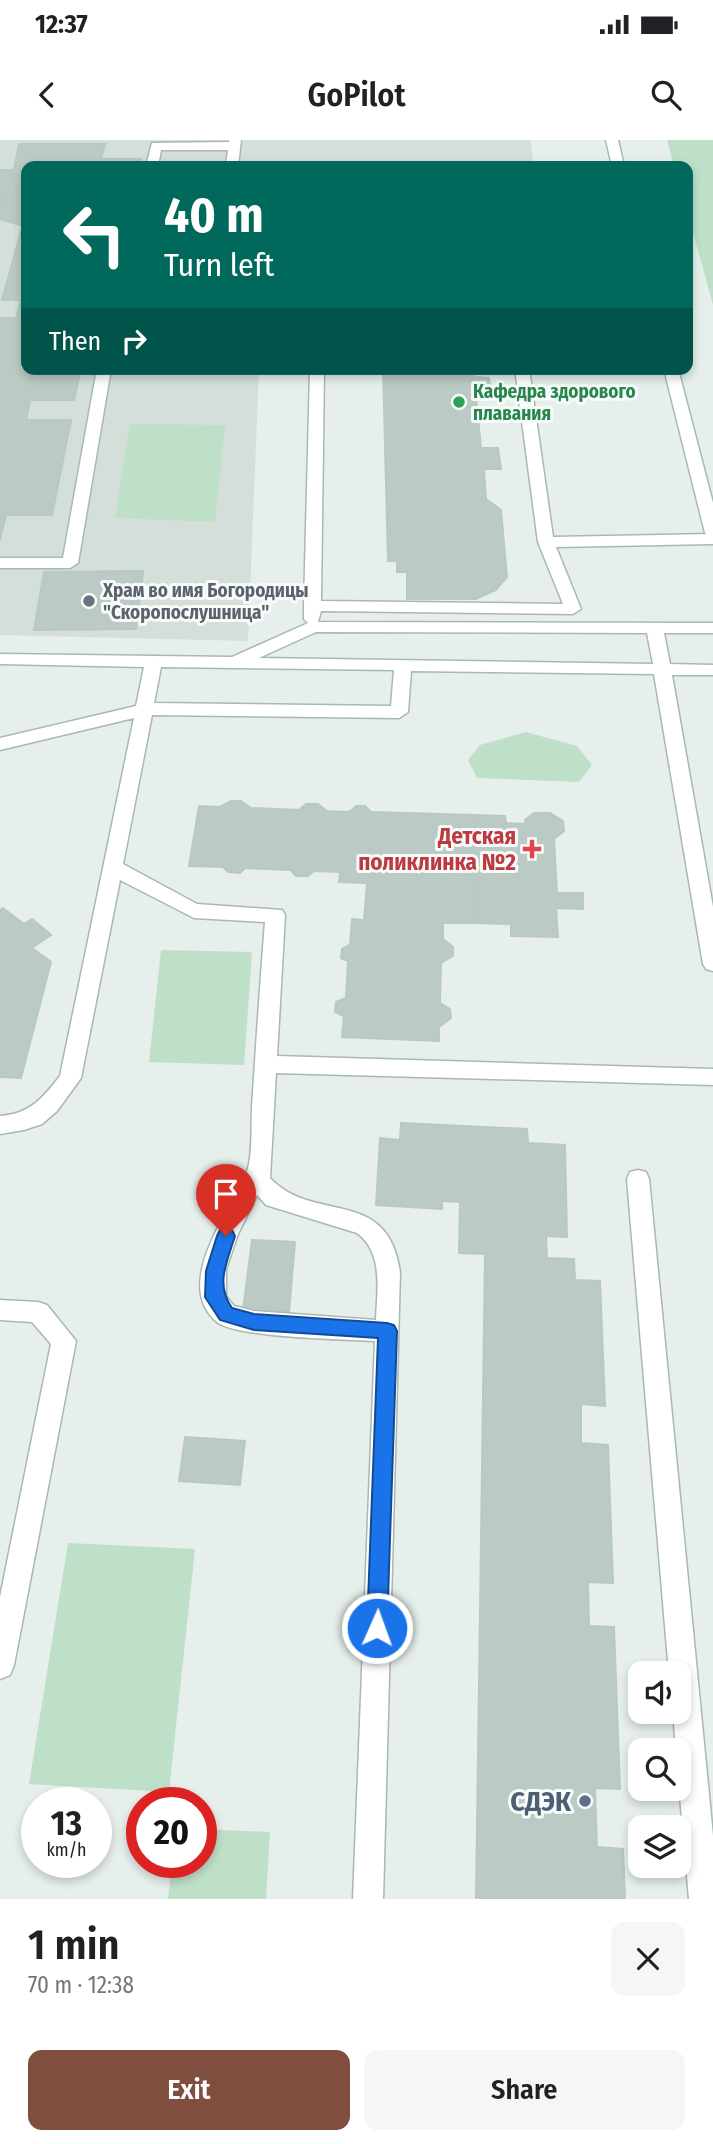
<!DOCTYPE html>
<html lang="en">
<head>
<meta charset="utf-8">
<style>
	:root { --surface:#fff; --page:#f6f6f6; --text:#202124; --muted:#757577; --accent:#7f4e3f }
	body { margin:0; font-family:"Fira Sans Condensed",sans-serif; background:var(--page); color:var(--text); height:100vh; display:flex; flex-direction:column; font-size:26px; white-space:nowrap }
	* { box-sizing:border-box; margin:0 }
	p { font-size:23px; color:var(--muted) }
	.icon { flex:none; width:38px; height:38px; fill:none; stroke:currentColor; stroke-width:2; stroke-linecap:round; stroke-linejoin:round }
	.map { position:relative; height:1759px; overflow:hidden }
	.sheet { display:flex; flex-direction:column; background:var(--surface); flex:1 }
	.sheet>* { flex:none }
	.banner { position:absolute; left:21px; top:21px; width:672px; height:214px; border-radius:14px; box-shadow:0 4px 10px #0003; background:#00695c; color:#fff; overflow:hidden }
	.buttons { position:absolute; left:628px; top:1521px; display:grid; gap:14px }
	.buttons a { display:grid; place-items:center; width:63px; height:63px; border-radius:14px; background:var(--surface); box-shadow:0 4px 10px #0003; font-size:35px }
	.speed { position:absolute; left:21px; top:1647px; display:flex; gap:14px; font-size:35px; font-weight:700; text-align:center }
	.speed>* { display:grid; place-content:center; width:91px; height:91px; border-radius:50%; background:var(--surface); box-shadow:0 4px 10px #0003; line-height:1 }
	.speed small { font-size:18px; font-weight:400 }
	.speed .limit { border:10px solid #d22; background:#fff; color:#111 }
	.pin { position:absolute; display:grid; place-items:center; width:60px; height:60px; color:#fff; margin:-72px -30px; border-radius:50% 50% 50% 0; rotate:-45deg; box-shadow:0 0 7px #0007 }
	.pin .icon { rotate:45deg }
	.me { position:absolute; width:77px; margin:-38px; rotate:2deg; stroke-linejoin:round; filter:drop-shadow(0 0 5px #0008) }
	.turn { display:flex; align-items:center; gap:24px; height:147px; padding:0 28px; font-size:32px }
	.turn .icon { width:91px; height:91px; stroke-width:2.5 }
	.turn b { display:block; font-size:49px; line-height:60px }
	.then { display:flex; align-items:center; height:66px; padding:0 28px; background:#0003; gap:14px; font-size:26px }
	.round { display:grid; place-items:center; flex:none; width:74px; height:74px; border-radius:14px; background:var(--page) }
	.overview { display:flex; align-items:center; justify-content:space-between; height:119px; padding:0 28px }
	h1 { font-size:42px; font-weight:600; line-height:52px }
	.button { display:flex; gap:14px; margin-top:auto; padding:14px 28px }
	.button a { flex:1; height:80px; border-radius:14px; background:var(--accent); color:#fff; font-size:28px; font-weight:600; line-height:80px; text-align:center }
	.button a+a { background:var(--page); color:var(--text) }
	.status { display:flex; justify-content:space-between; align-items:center; height:49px; padding:0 35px; background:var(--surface); direction:ltr }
	.status svg { height:19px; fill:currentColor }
	header { display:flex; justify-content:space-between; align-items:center; height:91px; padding:0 28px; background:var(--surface); font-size:32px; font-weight:600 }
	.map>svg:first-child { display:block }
</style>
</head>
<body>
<div class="status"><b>12:37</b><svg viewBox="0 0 49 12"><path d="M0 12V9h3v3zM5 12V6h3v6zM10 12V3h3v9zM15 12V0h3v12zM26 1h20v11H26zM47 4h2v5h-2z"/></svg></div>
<header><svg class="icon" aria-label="back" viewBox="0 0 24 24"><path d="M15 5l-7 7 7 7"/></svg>GoPilot<svg class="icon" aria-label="search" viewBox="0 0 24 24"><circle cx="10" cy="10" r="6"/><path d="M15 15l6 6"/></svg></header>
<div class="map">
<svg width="713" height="1759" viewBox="0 0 713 1759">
	<rect width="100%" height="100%" fill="#e6efeb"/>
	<path fill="#d4dfda" d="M 0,0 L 530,0 L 534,26 L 26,26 L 26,229 L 259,229 L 248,501 L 0,495 Z"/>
	<g fill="#bfe0c8">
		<path d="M 667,0 L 713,0 L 713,165 L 688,74 L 688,26 L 674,26 Z"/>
		<path d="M 130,284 L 225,285 L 215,382 L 115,378 Z"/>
		<path d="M 526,592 L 577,606 L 592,625 L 579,642 L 477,638 L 468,620 L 480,605 Z"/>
		<path d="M 161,810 L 252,812 L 244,925 L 149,922 Z"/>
		<path d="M 68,1403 L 195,1409 L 169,1652 L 29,1644 Z"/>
		<path d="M 201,1689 L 270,1692 L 266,1759 L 168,1759 L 172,1722 L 201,1722 Z"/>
	</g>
	<g fill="#bbcac4" stroke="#b8c9c2" stroke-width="2">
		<path d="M 19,4 L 105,4 L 101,19 L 141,19 L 139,26 L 26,26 L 26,61 L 4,61 L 14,30 Z"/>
		<path d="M 0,30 L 14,30 L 4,61 L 26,61 L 26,87 L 0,79 Z"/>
		<path d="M 21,91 L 26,91 L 26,229 L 81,229 L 74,260 L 30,260 L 26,280 L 71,280 L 52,375 L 6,375 L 0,400 L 0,178 L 16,178 L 21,160 L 2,160 Z"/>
		<path d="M 383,229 L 474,229 L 474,237 L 489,238 L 492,258 L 476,258 L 481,308 L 498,308 L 501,329 L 484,329 L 486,359 L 501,370 L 507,437 L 496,450 L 476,459 L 407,459 L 407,432 L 397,432 L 397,421 L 388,421 Z"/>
		<path d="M 143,431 L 136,489 L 34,490 L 44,432 Z"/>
		<path d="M 231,661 L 241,661 L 251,668 L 299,670 L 306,664 L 318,664 L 327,671 L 345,672 L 351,671 L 356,666 L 365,666 L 371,672 L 475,675 L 474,783 L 443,783 L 443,799 L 453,807 L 453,816 L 441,823 L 440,863 L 450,869 L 451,878 L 439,887 L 439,901 L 342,897 L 344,876 L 335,872 L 336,862 L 346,858 L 348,821 L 341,818 L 342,809 L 350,805 L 352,779 L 364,780 L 367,743 L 339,742 L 340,732 L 314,731 L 308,736 L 296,736 L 291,730 L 245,728 L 240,733 L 228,732 L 223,727 L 189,726 L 199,666 L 220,667 Z"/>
		<path d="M 534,673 L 550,673 L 563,681 L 564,691 L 554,699 L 557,753 L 583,753 L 583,769 L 556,768 L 558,797 L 511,796 L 511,784 L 474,783 L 475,675 L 505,676 L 506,683 L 525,684 L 525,680 Z"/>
		<path d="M 3,768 L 24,784 L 32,779 L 51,795 L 32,808 L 51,822 L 21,938 L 0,937 L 0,770 Z"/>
		<path d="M 401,983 L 527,989 L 528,1003 L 565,1005 L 567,1097 L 546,1096 L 547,1118 L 574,1119 L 575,1140 L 600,1141 L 605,1266 L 581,1264 L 581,1303 L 608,1305 L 613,1443 L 588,1442 L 589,1486 L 614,1487 L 620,1649 L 595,1648 L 597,1707 L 623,1709 L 625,1759 L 476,1759 L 485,1114 L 459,1113 L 460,1062 L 442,1061 L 442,1069 L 376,1065 L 380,998 L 400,1000 Z"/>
		<path d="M 252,1100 L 295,1102 L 289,1172 L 243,1170 Z"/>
		<path d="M 185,1297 L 245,1301 L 240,1345 L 179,1341 Z"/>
	</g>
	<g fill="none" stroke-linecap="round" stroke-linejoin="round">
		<defs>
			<g id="service">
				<path d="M 229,0 L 241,0 L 238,26 L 226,26 L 228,10 L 161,10 L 158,26 L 146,26 L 152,3 L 229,2 Z"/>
				<path d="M 97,229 L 111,229 L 78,423 L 70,428 L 0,428 L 0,418 L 63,418 Z"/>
				<path d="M 310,229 L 324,229 L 321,461 L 563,464 L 538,402 L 515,229 L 529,229 L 553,397 L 713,394 L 713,404 L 556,407 L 581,469 L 573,474 L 321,471 L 318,482 L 713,483 L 713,493 L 664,493 L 670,524 L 713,525 L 713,535 L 672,535 L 713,767 L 713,831 L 706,829 L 703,824 L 654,534 L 411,531 L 408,572 L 399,578 L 152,575 L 123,724 L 197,764 L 282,770 L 285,775 L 277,916 L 713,929 L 713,945 L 276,933 L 270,1038 C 314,1085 388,1045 400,1132 L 383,1759 L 353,1759 L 375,1201 C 345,1199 237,1198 217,1182 C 171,1144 232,1069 247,1031 C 253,1016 251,985 252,967 C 256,906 260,844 265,782 L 194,778 L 120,740 L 81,938 L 57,971 L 42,984 L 24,990 L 0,994 L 0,976 C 30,974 43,958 60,936 L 134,578 L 0,610 L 0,598 L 136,566 L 144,527 L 0,524 L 0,514 L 232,517 L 308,483 L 304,479 L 304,466 ZM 316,492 L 647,493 L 653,524 L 259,518 ZM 161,527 L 394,530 L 391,566 L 154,563 ZM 257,1055 L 266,1065 L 357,1093 C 384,1113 377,1151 376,1180 L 254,1171 L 234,1166 L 226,1156 L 226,1129 L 238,1094 Z"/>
				<path d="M 638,1030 L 646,1032 L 649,1039 L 713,1696 L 713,1759 L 689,1759 L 679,1645 L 679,1610 L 676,1610 L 673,1572 L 679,1572 L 679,1533 L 669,1533 L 627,1039 L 630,1032 Z"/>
				<path d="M 0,1160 L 38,1162 L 47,1165 L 76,1201 L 14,1525 L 10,1535 L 0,1539 L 0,1457 L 51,1204 L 32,1182 L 0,1180 Z"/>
			</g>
			<g id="secondary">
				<path d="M 606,0 L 618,0 L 624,26 L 612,26 Z"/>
				<path d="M 664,229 L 678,229 L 713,363 L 713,398 L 705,393 Z"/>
			</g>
		</defs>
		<use href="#service" stroke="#a8b8b2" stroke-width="3"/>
		<use href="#secondary" stroke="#a4bbb3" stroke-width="3"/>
		<use href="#service" fill="#fff" fill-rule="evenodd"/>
		<use href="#secondary" fill="#fff" fill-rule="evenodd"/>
	</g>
	<path fill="#1a73e8" stroke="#114b97" stroke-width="2" d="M 226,1088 L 232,1090 L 235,1096 C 227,1122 215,1144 232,1168 L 254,1174 L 387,1183 L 394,1185 L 397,1191 L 387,1488 L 384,1496 L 377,1499 L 370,1496 L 367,1488 L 378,1198 L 254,1190 L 220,1180 L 205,1157 L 206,1131 L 217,1096 L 220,1090 Z"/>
	<circle fill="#2e9e5b" stroke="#f7fbf9" stroke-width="2.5" cx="459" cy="262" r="7"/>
	<circle fill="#6b7280" stroke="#f7fbf9" stroke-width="2.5" cx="89" cy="461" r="7"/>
	<path fill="#e0444e" stroke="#f7fbf9" stroke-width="2.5" d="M528.5 698.5h7v7h7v7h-7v7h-7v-7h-7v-7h7z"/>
	<circle fill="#5c6f8a" stroke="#f7fbf9" stroke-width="2.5" cx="585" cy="1661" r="7"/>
	<g text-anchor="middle" stroke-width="6" stroke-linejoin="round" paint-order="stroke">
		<g font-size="19" font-weight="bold" fill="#27864d" stroke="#f7fbf9" text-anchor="start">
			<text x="473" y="258">Кафедра здорового<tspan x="473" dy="22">плавания</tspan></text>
		</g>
		<g font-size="19" font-weight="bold" fill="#5b616d" stroke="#f7fbf9" text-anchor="start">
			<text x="103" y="457">Храм во имя Богородицы<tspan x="103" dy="22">"Скоропослушница"</tspan></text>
		</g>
		<g font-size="23" font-weight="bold" fill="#be3a42" stroke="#f7fbf9" text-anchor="end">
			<text x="516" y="704">Детская<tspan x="516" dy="26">поликлинка №2</tspan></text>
		</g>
		<g font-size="28" font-weight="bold" fill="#4e5e75" stroke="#f7fbf9" text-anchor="end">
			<text x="571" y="1671">СДЭК</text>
		</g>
	</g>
</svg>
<div class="buttons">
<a><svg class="icon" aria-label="sound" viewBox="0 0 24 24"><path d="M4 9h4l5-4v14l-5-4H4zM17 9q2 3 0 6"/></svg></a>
<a><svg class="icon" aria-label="search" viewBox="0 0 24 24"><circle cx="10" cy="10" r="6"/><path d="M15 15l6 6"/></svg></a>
<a><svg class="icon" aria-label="layers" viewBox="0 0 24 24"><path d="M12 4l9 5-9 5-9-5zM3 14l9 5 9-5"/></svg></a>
</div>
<div class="speed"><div>13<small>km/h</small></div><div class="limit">20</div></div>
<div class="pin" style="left:226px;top:1096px;background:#d93025"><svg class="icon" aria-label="arrive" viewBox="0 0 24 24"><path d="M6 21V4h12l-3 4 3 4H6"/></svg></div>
<svg class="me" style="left:377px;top:1488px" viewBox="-20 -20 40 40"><circle r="17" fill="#1a73e8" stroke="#fff" stroke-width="3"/><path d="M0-11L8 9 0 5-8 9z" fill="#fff"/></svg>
<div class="banner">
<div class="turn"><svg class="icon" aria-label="left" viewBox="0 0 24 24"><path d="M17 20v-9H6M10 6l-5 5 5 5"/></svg><div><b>40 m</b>Turn left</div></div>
<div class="then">Then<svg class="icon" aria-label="right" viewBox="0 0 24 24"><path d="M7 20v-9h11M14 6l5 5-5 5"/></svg></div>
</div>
</div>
<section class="sheet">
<div class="overview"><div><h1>1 min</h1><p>70 m · 12:38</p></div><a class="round"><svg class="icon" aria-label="close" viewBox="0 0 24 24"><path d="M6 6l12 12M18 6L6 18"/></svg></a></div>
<div class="button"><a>Exit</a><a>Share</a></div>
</section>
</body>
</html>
